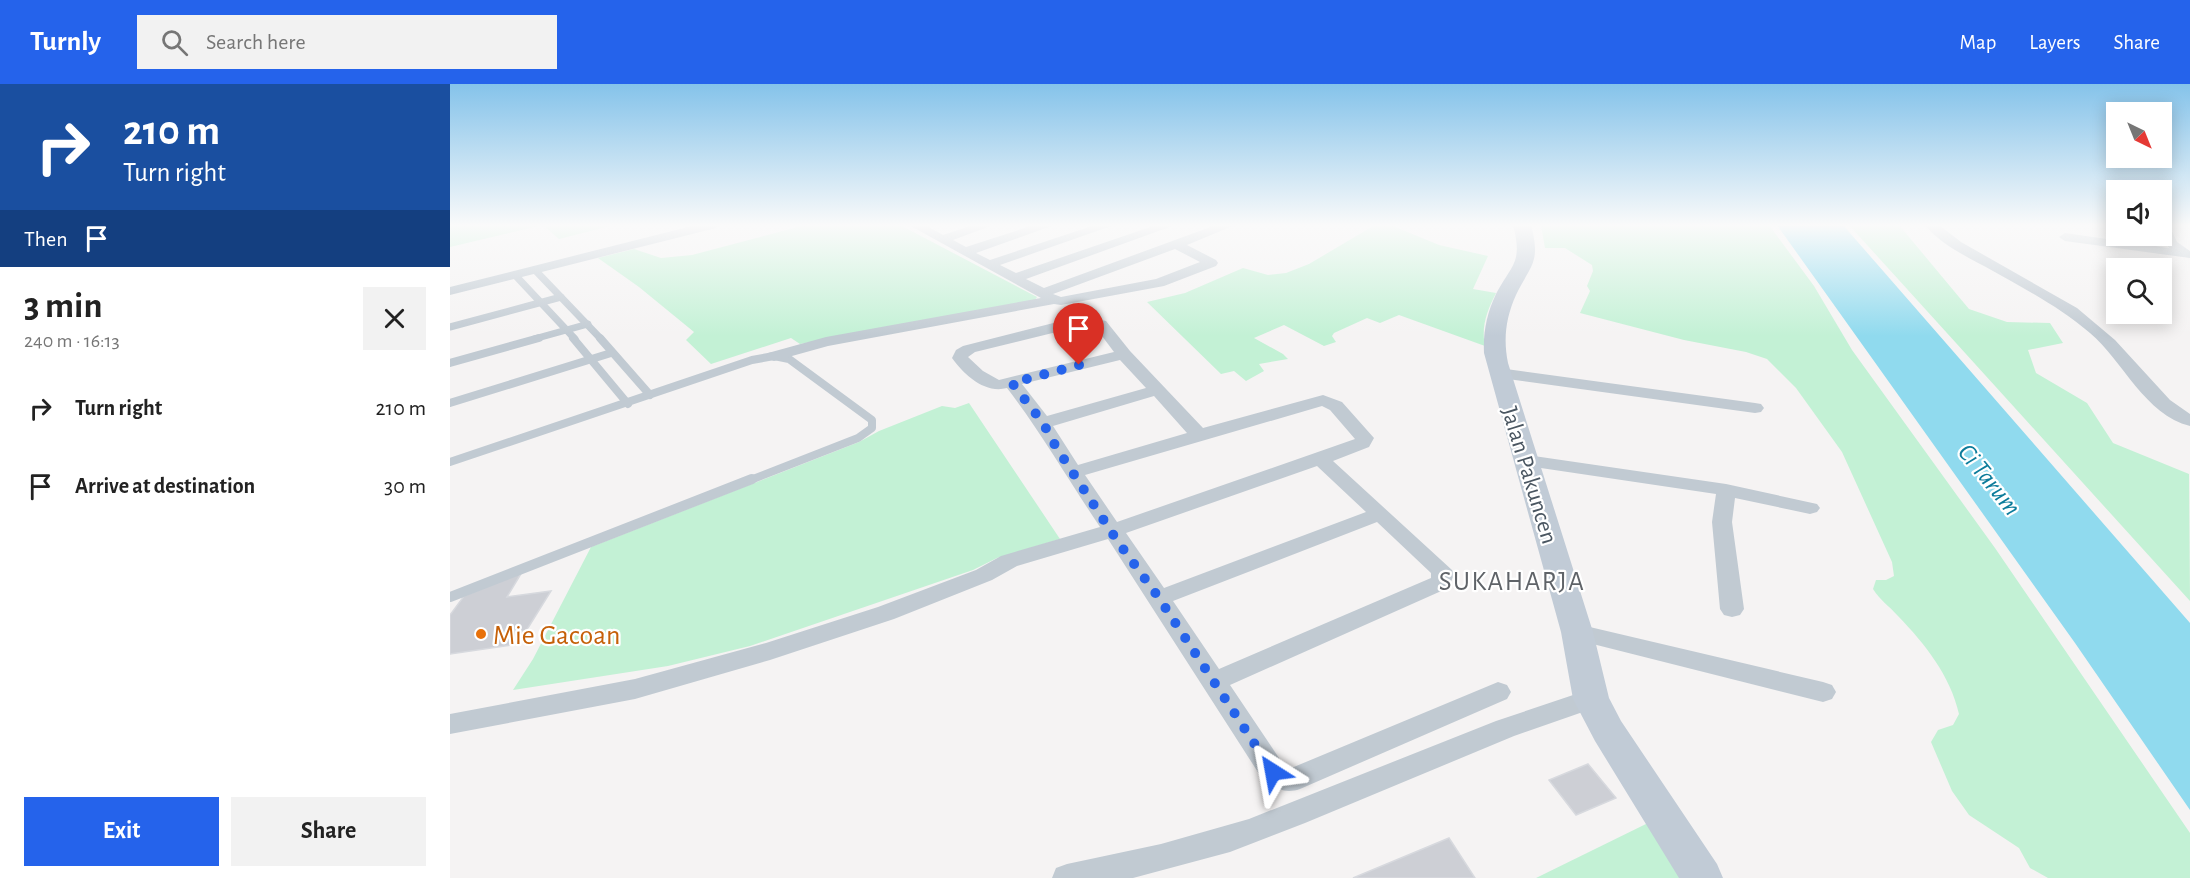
<!DOCTYPE html>
<html lang="en">
<head>
<meta charset="utf-8">
<style>
	:root { --surface:#fff; --page:#f2f2f2; --text:#222; --muted:#767676; --accent:#2563eb }
	body { margin:0; font-family:"Alegreya Sans",sans-serif; background:var(--page); color:var(--text); height:100vh; display:flex; flex-direction:column; font-size:22px; white-space:nowrap }
	* { box-sizing:border-box; margin:0 }
	p { font-size:20px; color:var(--muted) }
	.icon { flex:none; width:33px; height:33px; fill:none; stroke:currentColor; stroke-width:2; stroke-linecap:round; stroke-linejoin:round }
	.map { position:relative; flex:1; overflow:hidden }
	.panel { display:flex; flex-direction:column; background:var(--surface); width:450px }
	.panel>* { flex:none }
	.banner { background:#1a4fa0; color:#fff; overflow:hidden }
	.needle { width:39px; rotate:137deg }
	.fabs { position:absolute; left:1656px; top:18px; display:grid; gap:12px }
	.fabs a { display:grid; place-items:center; width:66px; height:66px; border-radius:0px; background:var(--surface); box-shadow:0 3px 15px #0003; font-size:30px }
	.pin { position:absolute; display:grid; place-items:center; width:51px; height:51px; color:#fff; margin:-62px -26px; border-radius:50% 50% 50% 0; rotate:-45deg; box-shadow:0 0 6px #0007 }
	.pin .icon { rotate:45deg }
	.me { position:absolute; width:66px; margin:-33px; rotate:326deg; stroke-linejoin:round; filter:drop-shadow(0 0 4px #0008) }
	.turn { display:flex; align-items:center; gap:21px; height:126px; padding:0 24px; font-size:27px }
	.turn .icon { width:78px; height:78px; stroke-width:2.5 }
	.turn b { display:block; font-size:42px; line-height:51px }
	.then { display:flex; align-items:center; height:57px; padding:0 24px; background:#0003; gap:12px; font-size:22px }
	.round { display:grid; place-items:center; flex:none; width:63px; height:63px; border-radius:0px; background:var(--page) }
	.head { display:flex; align-items:center; justify-content:space-between; height:102px; padding:0 24px }
	h1 { font-size:36px; font-weight:700; line-height:45px }
	.action { display:flex; gap:12px; margin-top:auto; padding:12px 24px }
	.action a { flex:1; height:69px; border-radius:0px; background:var(--accent); color:#fff; font-size:24px; font-weight:700; line-height:69px; text-align:center }
	.action a+a { background:var(--page); color:var(--text) }
	ul { padding:0; list-style:none }
	li { display:flex; align-items:center; gap:18px; height:78px; padding:0 24px }
	li div { flex:1 }
	li b { display:block; font-size:22px }
	li em { font-style:normal }
	header { display:flex; align-items:center; gap:36px; box-sizing:border-box; height:84px; padding:0 30px; background:var(--accent); color:#fff }
	header strong { font-size:28px }
	nav { display:flex; gap:33px; margin-inline-start:auto; font-size:21px }
	.search { width:420px; height:54px; background:var(--page); display:flex; align-items:center; gap:15px; box-sizing:border-box; padding:0 21px; border-radius:0px; color:var(--muted); font-size:22px }
	main { display:flex; flex:1; min-height:0 }
	.map>svg:first-child { display:block }
</style>
</head>
<body>
<header>
<strong>Turnly</strong>
<div class="search"><svg class="icon" aria-label="search" viewBox="0 0 24 24"><circle cx="10" cy="10" r="6"/><path d="M15 15l6 6"/></svg>Search here</div>
<nav><a>Map</a><a>Layers</a><a>Share</a></nav>
</header>
<main>
<section class="panel">
<div class="banner">
<div class="turn"><svg class="icon" aria-label="right" viewBox="0 0 24 24"><path d="M7 20v-9h11M14 6l5 5-5 5"/></svg><div><b>210 m</b>Turn right</div></div>
<div class="then">Then<svg class="icon" aria-label="arrive" viewBox="0 0 24 24"><path d="M6 21V4h12l-3 4 3 4H6"/></svg></div>
</div>
<div class="head"><div><h1>3 min</h1><p>240 m · 16:13</p></div><a class="round"><svg class="icon" aria-label="close" viewBox="0 0 24 24"><path d="M6 6l12 12M18 6L6 18"/></svg></a></div>
<ul>
<li><svg class="icon" aria-label="right" viewBox="0 0 24 24"><path d="M7 20v-9h11M14 6l5 5-5 5"/></svg><div><b>Turn right</b></div><em>210 m</em></li>
<li><svg class="icon" aria-label="arrive" viewBox="0 0 24 24"><path d="M6 21V4h12l-3 4 3 4H6"/></svg><div><b>Arrive at destination</b></div><em>30 m</em></li>
</ul>
<div class="action"><a>Exit</a><a>Share</a></div>
</section>
<div class="map">
<svg width="1740" height="794" viewBox="0 0 1740 794">
	<rect width="100%" height="100%" fill="#f5f3f3"/>
	<g fill="#c3f1d5">
		<path d="M 0,141 L 93,141 L 0,163 Z"/>
		<path d="M 93,141 L 164,141 L 109,155 Z"/>
		<path d="M 355,141 L 450,141 L 587,213 L 585,216 L 350,260 L 341,254 L 261,280 L 236,256 L 244,248 L 189,203 L 148,174 L 184,165 L 211,174 L 242,171 Z"/>
		<path d="M 925,141 L 943,142 L 989,161 L 1038,172 L 1023,205 L 1046,209 C 1037,227 1031,242 1035,262 L 949,231 L 930,239 L 917,234 L 884,249 L 882,252 L 886,258 L 874,262 L 834,241 L 804,254 L 833,270 L 838,275 L 809,280 L 814,287 L 796,297 L 784,287 L 771,290 L 697,218 L 735,209 L 793,184 L 818,191 L 836,189 L 859,180 Z"/>
		<path d="M 1091,141 L 1319,141 L 1364,202 L 1402,266 L 1545,464 L 1740,749 L 1740,794 L 1598,794 L 1580,784 L 1569,764 L 1519,731 L 1502,707 L 1481,658 L 1488,646 L 1503,641 L 1509,630 C 1500,591 1475,560 1448,532 C 1439,522 1430,516 1423,505 L 1426,496 L 1436,496 L 1444,492 L 1442,478 L 1392,368 L 1346,304 L 1317,275 L 1296,268 L 1234,256 L 1130,229 L 1140,207 L 1137,202 L 1143,187 L 1142,181 L 1115,164 L 1095,164 Z"/>
		<path d="M 1399,141 L 1449,141 L 1519,225 L 1557,238 L 1600,239 L 1613,259 L 1578,266 L 1586,289 L 1637,319 L 1663,359 L 1739,390 L 1740,517 Z"/>
		<path d="M 519,319 L 610,455 L 547,474 L 523,486 L 300,562 L 218,582 L 63,606 L 83,575 L 141,463 L 409,358 L 429,347 L 492,322 L 505,324 Z"/>
		<path d="M 1198,739 L 1233,794 L 1086,794 Z"/>
	</g>
	<path fill="#90daee" d="M 1327,141 L 1393,141 L 1740,539 L 1740,726 L 1625,559 Z"/>
	<g fill="#cdcfd5" stroke="#d7d9de" stroke-width="1.5">
		<path d="M 72,488 L 57,513 L 101,507 L 68,560 L 0,570 L 0,531 L 14,512 Z"/>
		<path d="M 1138,680 L 1166,714 L 1126,731 L 1099,696 Z"/>
		<path d="M 999,754 L 1025,794 L 903,794 Z"/>
	</g>
	<g fill="none" stroke-linecap="round" stroke-linejoin="round">
		<g stroke="#c1cad2" stroke-width="7">
			<path d="M 85,186 L 151,255"/>
			<path d="M 65,191 L 125,255"/>
			<path d="M 0,243 L 111,213"/>
			<path d="M 84,255 L 138,240"/>
		</g>
		<g stroke="#c1cad2" stroke-width="8">
			<path d="M 123,254 L 178,320"/>
			<path d="M 150,254 L 200,311"/>
			<path d="M 0,279 L 89,254"/>
			<path d="M 0,319 L 161,269"/>
			<path d="M 0,378 L 302,276 L 324,272 L 339,275 L 422,336 L 422,344 L 408,354 L 298,397"/>
		</g>
		<path stroke="#c1cad2" stroke-width="10" d="M 0,513 L 302,395"/>
		<g fill="#c1cad2" fill-rule="evenodd">
			<path d="M 246,141 L 268,141 L 266,144 L 0,211 L 0,203 Z"/>
			<path d="M 459,141 L 475,141 L 493,151 L 523,141 L 543,141 L 503,156 L 516,163 L 584,141 L 604,141 L 526,169 L 540,176 L 645,141 L 664,141 L 550,181 L 566,189 L 706,141 L 725,141 L 576,195 L 594,204 L 766,141 L 785,141 L 737,161 L 766,176 L 768,179 L 766,182 L 714,202 L 611,221 L 604,220 L 378,262 L 324,277 L 318,275 L 316,272 L 318,269 L 376,253 L 591,214 ZM 725,165 L 750,178 L 706,195 L 611,213 L 603,210 Z"/>
			<path d="M 1475,141 L 1489,141 L 1511,158 L 1627,224 L 1665,256 L 1720,316 L 1740,330 L 1740,342 C 1695,331 1673,277 1640,249 C 1611,224 1577,206 1543,187 C 1520,174 1492,162 1475,141 Z"/>
			<path d="M 1712,141 L 1719,141 L 1727,158 L 1740,167 L 1740,174 L 1615,157 L 1609,153 L 1615,149 L 1719,164 L 1712,151 Z"/>
			<path d="M 631,232 L 656,237 L 680,267 L 753,344 L 873,311 L 892,318 L 924,354 L 919,363 L 883,377 L 1002,486 L 1004,491 L 998,504 L 780,601 L 833,680 L 839,685 L 1048,598 L 1057,601 L 1061,608 L 1057,615 L 850,705 C 836,710 824,705 813,696 L 658,455 L 567,482 L 542,496 L 444,535 L 320,576 L 185,615 L 0,650 L 0,630 L 185,595 L 316,559 L 428,523 L 526,486 L 551,472 L 650,443 C 619,397 591,348 557,304 C 535,310 514,291 502,274 L 506,266 L 513,262 ZM 631,242 L 646,244 L 664,268 L 549,296 L 533,287 L 518,273 L 525,268 ZM 670,276 L 696,304 L 597,332 L 572,300 ZM 704,312 L 737,349 L 628,381 L 603,342 ZM 872,322 L 880,326 L 905,355 L 667,438 L 635,391 ZM 867,382 L 916,428 L 714,504 L 676,449 ZM 927,438 L 981,489 L 981,494 L 769,585 L 723,517 Z"/>
			<path d="M 1049,284 L 1305,319 L 1311,320 L 1314,324 L 1311,328 L 1305,329 L 1043,293 L 1041,289 Z"/>
			<path d="M 1077,371 L 1276,400 L 1367,420 L 1370,424 L 1367,428 L 1360,430 L 1285,414 L 1282,438 L 1294,525 L 1290,531 L 1282,533 L 1274,531 L 1270,525 L 1262,438 L 1266,410 L 1070,381 L 1068,377 L 1070,373 Z"/>
			<path d="M 1127,540 L 1373,598 L 1382,601 L 1386,608 L 1382,615 L 1373,618 L 1119,554 L 1115,548 L 1119,542 Z"/>
			<path d="M 1141,605 L 1150,608 L 1154,615 L 1150,622 L 1064,652 L 855,739 L 780,768 L 683,794 L 602,794 L 606,784 L 617,780 L 711,760 L 799,735 L 1046,637 Z"/>
		</g>
		<path fill="#c1cbd6" fill-rule="evenodd" d="M 1063,141 L 1081,141 C 1091,179 1081,180 1066,211 C 1056,233 1053,255 1058,279 L 1143,548 L 1159,614 L 1171,637 L 1267,780 L 1273,794 L 1229,794 L 1145,657 L 1123,615 L 1111,548 L 1034,269 C 1033,248 1037,229 1046,210 C 1062,180 1073,179 1063,141 Z"/>
	</g>
	<linearGradient id="sky" x2="0" y2="1"><stop stop-color="#85c3ea"/><stop offset="0.56" stop-color="#fafafa"/><stop offset="1" stop-color="#fafafa" stop-opacity="0"/></linearGradient>
	<rect width="1740" height="252" fill="url(#sky)"/>
	<g fill="none" stroke-linecap="round" stroke-linejoin="round">
		<path stroke="#2563eb" stroke-width="10" stroke-dasharray="0 18" d="M 629,281 L 562,299 L 593,339 L 606,363 L 668,458 L 709,514 L 823,688"/>
	</g>
	<circle fill="#e8710a" stroke="#fff" stroke-width="2" cx="31" cy="550" r="6"/>
	<g text-anchor="middle" stroke-width="4.5" stroke-linejoin="round" paint-order="stroke">
		<g font-size="24" fill="#4a5661" stroke="#fff">
			<text transform="translate(1080 391) rotate(73)" y="8">Jalan Pakuncen</text>
		</g>
		<g font-size="26" font-style="italic" fill="#0c7c9b" stroke="#fff">
			<text transform="translate(1540 395) rotate(51)" y="9">Ci Tarum</text>
		</g>
		<g font-size="27" letter-spacing="1.5" fill="#5f6368" stroke="#fff">
			<text x="1062" y="506">SUKAHARJA</text>
		</g>
		<g font-size="28" fill="#c56008" stroke="#fff" text-anchor="start">
			<text x="43" y="560">Mie Gacoan</text>
		</g>
	</g>
</svg>
<div class="fabs">
<a><svg class="needle" viewBox="-14 -14 28 28"><path d="M0-13l5 13h-10z" fill="#e53935"/><path d="M0 13l5-13h-10z" fill="#767676"/></svg></a>
<a><svg class="icon" aria-label="sound" viewBox="0 0 24 24"><path d="M4 9h4l5-4v14l-5-4H4zM17 9q2 3 0 6"/></svg></a>
<a><svg class="icon" aria-label="search" viewBox="0 0 24 24"><circle cx="10" cy="10" r="6"/><path d="M15 15l6 6"/></svg></a>
</div>
<div class="pin" style="left:629px;top:281px;background:#d93025"><svg class="icon" aria-label="arrive" viewBox="0 0 24 24"><path d="M6 21V4h12l-3 4 3 4H6"/></svg></div>
<svg class="me" style="left:823px;top:688px" viewBox="-20 -20 40 40"><path d="M0-17L14 15 0 8-14 15z" fill="#2563eb" stroke="#fff" stroke-width="4"/></svg>
</div>
</main>
</body>
</html>
